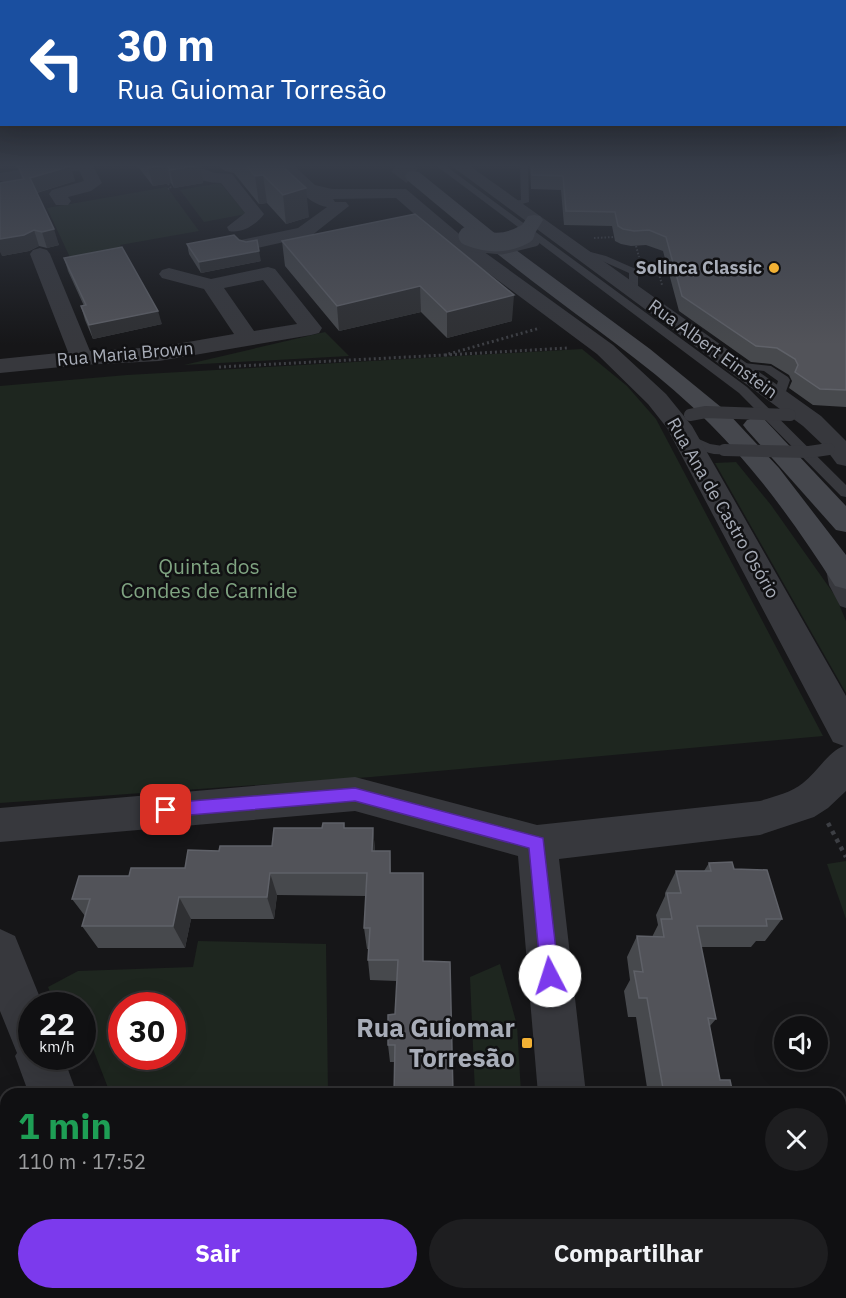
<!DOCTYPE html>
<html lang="pt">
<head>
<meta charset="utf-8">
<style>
	:root { --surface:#101012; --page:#1e1e20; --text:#f1f3f6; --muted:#9c9d9f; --line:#303032; --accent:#7c3aed }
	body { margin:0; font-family:"IBM Plex Sans",sans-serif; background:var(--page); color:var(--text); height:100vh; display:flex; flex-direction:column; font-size:22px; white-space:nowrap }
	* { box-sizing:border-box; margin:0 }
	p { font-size:20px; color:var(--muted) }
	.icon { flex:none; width:33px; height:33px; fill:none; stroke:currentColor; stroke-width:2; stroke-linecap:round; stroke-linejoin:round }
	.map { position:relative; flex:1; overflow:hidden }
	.side { position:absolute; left:0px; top:1088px; width:846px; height:212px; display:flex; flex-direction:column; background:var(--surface); border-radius:18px 18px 0 0; box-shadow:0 6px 24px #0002,0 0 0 2px var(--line) }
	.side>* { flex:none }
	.top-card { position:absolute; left:0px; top:0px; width:846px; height:126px; box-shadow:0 6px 24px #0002,0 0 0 2px var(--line); background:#1a4fa0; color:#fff; overflow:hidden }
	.fabs { position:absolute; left:774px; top:1016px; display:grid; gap:12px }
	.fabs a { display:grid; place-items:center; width:54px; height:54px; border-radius:50%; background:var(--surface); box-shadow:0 6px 24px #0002,0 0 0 2px var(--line); font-size:30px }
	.speed { position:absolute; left:18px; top:992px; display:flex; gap:12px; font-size:30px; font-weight:700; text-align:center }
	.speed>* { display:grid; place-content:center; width:78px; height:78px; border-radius:50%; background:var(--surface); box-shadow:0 6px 24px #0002,0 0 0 2px var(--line); line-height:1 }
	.speed small { font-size:15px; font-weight:400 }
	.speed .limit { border:9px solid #d22; background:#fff; color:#111 }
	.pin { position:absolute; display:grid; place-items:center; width:51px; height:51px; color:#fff; margin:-26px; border-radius:12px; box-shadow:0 3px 9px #0006 }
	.me { position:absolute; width:66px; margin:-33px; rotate:355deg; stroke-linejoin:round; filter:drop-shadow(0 0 4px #0008) }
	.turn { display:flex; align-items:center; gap:21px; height:126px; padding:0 18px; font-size:27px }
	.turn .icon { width:78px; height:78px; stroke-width:2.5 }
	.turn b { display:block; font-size:42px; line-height:51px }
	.round { display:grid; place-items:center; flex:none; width:63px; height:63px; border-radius:32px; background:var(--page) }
	.overview { display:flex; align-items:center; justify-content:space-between; height:102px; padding:0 18px }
	h1 { font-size:36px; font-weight:700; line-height:45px; color:#1e9e55 }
	.primary-button { display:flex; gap:12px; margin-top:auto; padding:12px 18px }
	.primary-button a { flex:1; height:69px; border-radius:36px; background:var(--accent); color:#fff; font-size:24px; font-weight:700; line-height:69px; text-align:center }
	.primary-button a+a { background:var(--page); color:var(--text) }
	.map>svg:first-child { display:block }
</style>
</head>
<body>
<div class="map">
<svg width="846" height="1298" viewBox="0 0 846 1298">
	<rect width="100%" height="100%" fill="#161618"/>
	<g fill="#1e261f" fill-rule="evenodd">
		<path d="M 220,183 L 246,214 L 204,222 L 180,190 Z"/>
		<path d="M 167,187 L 199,231 L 120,245 L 126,256 L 74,266 L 47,208 Z"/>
		<path d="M 325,332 L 349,356 L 184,365 Z"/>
		<path d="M 582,349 L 627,386 L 656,419 L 823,736 L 371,777 L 0,803 L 0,386 L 127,375 Z"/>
		<path d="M 736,462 L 771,505 L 836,597 L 846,621 L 846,693 L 715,463 Z"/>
		<path d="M 846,861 L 846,919 L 827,864 Z"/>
		<path d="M 198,941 L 326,944 L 328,1093 L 110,1093 L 83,1023 L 82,1005 L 76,1005 L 74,1002 L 70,1005 L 55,1005 L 48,987 L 78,971 L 193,967 ZM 122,1005 L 172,1005 L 172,1056 L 122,1056 Z"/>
		<path d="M 500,964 L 517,1025 L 521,1093 L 475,1093 L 470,977 Z"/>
		<path d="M 6,1236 L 6,1293 L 324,1293 L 324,1298 L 0,1298 L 0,1240 Z"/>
	</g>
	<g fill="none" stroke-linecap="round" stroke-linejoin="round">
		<path stroke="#333438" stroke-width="19" stroke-dasharray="19 9" stroke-linecap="butt" d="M 397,164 L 413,176"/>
		<g stroke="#3d3f44" stroke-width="2" stroke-dasharray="1.5 2" stroke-linecap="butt">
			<path d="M 166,181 L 171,188 L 168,189"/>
			<path d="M 594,238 L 615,237"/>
			<path d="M 636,246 L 639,257"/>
			<path d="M 656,263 L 662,285"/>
		</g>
		<g stroke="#3d3f44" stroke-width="3" stroke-dasharray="2 3" stroke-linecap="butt">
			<path d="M 445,355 L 567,348"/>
			<path d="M 219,367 L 445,355 L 540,328"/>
		</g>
		<path stroke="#3d3f44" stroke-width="4.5" stroke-dasharray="4 5" stroke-linecap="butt" d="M 828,823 L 846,857"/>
		<path stroke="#3d3f44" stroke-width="5" stroke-dasharray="4.5 7" stroke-linecap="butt" d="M 0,1226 L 6,1222"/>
		<g fill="#37383d" fill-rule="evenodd">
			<path d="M 434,164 L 443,164 L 747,387 L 846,485 L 846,497 L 841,496 L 739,393 Z"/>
			<path d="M 520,164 L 528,164 L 529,202 L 512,207 L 508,204 L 509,202 L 521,200 Z"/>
			<path d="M 579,249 L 606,256 L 638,270 L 638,294 L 629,292 L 629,273 L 600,260 L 576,254 L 576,250 Z"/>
			<path d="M 735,362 L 771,366 L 788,377 L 790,380 L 783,400 L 775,400 L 773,397 L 778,381 L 764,371 L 731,367 L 729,365 Z"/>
			<path d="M 685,433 L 710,444 L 729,447 L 731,450 C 718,462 693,446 680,440 L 679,437 Z"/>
			<path d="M 833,559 L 841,564 L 846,587 L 846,608 L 840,606 L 829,585 L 825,564 Z"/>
		</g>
		<g fill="#37383d" fill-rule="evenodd">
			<path d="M 57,164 L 92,164 L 102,183 L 91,191 L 68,197 L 71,201 L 68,205 L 56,205 L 49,194 L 52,190 L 84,181 L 79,170 L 5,182 L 0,181 L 0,173 Z"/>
			<path d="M 275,164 L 292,164 L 315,185 L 332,189 L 406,189 L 458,233 L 613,345 L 666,394 L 692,426 L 846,696 L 846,791 L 828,808 L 814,817 L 760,835 L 559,859 L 586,1094 L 538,1094 L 518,856 L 355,811 L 0,842 L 0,808 L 355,777 L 537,825 L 760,801 C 775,796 791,793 803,783 C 818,771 829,751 844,746 L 833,742 L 667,428 L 648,404 L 597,354 L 445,241 L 396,198 L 333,199 L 335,202 L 346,202 L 349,206 L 311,236 L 248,250 L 241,248 L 238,244 L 241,240 L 298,228 L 327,207 C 308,204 286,179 275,164 Z"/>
			<path d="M 449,164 L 467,164 L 821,416 L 846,441 L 846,466 L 837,464 L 822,444 L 803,426 Z"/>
			<path d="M 195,166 L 215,173 L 232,174 L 264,214 C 257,224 242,234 229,231 L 227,227 L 245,213 L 221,183 C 210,183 194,180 187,171 L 189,167 Z"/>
			<path d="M 40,248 L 47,250 L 50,254 L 90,351 L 159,347 L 234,334 L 204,289 L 162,278 L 159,274 L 162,270 L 169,268 L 211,279 L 268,267 L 275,269 L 322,328 L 319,333 L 311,335 L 159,361 L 82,365 L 0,373 L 0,359 L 68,352 L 30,254 L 33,250 ZM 263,280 L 297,324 L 254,331 L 224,288 Z"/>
			<path d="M 0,929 L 15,936 L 43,1005 L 32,1005 L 32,1056 L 63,1056 L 77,1094 L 29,1094 L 15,1056 L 17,1053 L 0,1011 Z"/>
			<path d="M 553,1293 L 609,1293 L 610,1298 L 554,1298 Z"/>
		</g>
		<g fill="#45474d" fill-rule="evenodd">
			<path d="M 413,171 L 419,172 L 512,247 L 650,349 L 727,412 L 779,468 L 846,555 L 846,589 L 835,586 C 798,528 759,473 710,424 C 664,377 609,339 556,299 C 505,261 456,221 407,180 L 405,176 L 407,172 Z"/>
			<path d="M 534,215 L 540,216 L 543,220 L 532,238 L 518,238 L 516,234 L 528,216 Z"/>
			<path d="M 756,417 L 765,420 L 846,506 L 846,532 L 836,530 L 747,430 L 743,425 L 747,420 Z"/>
		</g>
		<path stroke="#37383d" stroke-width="9" d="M 470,247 L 502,250 L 535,242"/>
		<g stroke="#37383d" stroke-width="12">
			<path d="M 690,415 L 706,412 L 790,415"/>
			<path d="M 724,450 L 809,452 L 829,449"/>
		</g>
		<path stroke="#45474d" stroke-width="19" d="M 468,236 C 488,244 506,245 525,234"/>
	</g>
	<g fill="#47494d">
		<path d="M 14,164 L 69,164 L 75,181 L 37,193 L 59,245 L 47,248 L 39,246 L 29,251 L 2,256 L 22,179 L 18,168 L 16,168 Z"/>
		<path d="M 136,164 L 197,164 L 203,183 L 174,188 L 171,183 L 153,186 Z"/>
		<path d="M 217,164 L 280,164 L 309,217 L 286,224 L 267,203 L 259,204 L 234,173 L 225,171 Z"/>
		<path d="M 530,164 L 846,164 L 846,407 L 813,405 L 789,388 L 792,381 L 789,375 L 771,364 L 751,362 L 679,311 L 663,251 L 646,245 L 631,246 L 621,244 L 615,241 L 612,226 L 564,225 L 561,190 L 531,189 Z"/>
		<path d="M 415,214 L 512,321 L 447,338 L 421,312 L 339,331 L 285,266 L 282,241 Z"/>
		<path d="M 239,240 L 261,261 L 201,273 L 189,254 L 187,244 Z"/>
		<path d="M 64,258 L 162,324 L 93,339 L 85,320 L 81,306 L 84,306 L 68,271 Z"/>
		<path d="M 345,828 L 373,828 L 375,851 L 390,851 L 391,873 L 423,873 L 395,1062 L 390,1062 L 388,1045 L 395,1014 L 397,981 L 370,980 L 368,960 L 368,949 L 367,949 L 364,928 L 366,896 L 277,895 L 274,919 L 191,919 L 185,948 L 98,948 L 82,926 L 85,916 L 72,899 L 129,876 L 185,868 L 219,851 L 272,846 Z"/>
		<path d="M 709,863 L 734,869 L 782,919 L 765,941 L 756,941 L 751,947 L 701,947 L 716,1019 L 709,1027 L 720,1080 L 733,1094 L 648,1094 L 636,1017 L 628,1017 L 624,991 L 630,980 L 627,957 L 637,936 L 652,937 L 658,925 L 656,915 L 665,896 L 665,893 L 676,871 L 704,871 Z"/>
		<path d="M 670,1293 L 777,1293 L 778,1298 L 670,1298 Z"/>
	</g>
	<g fill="#2f3033">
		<path d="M 15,164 L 50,164 L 16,168 Z"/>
		<path d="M 167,165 L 171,183 L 153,186 L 148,168 Z"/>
		<path d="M 200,165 L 203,183 L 174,188 L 170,170 Z"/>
		<path d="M 71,166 L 75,181 L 35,193 L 30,178 Z"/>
		<path d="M 263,175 L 267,203 L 259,204 L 255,176 Z"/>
		<path d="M 306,188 L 309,217 L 286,224 L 283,195 Z"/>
		<path d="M 54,229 L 59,245 L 47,248 L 42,232 Z"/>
		<path d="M 34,230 L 39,246 L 29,251 L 2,256 L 0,252 L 0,239 Z"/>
		<path d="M 259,251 L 261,261 L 201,273 L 199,262 Z"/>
		<path d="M 420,286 L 421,312 L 339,331 L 337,306 Z"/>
		<path d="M 514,295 L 512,321 L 447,338 L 447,312 Z"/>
		<path d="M 158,311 L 162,324 L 93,339 L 89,325 Z"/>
		<path d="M 373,828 L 375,852 L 372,851 Z"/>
		<path d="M 270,873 L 277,895 L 274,919 L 267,897 Z"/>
		<path d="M 179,897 L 191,919 L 185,948 L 173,926 Z"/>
	</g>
	<g fill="#525359" stroke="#5f6168" stroke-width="1.5">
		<path d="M 35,164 L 69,164 L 71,166 L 30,178 L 54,229 L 42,232 L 34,230 L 24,235 L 0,239 L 0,183 L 24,179 L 18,166 Z"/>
		<path d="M 145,164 L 197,164 L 200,165 L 170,170 L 167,165 L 148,168 Z"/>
		<path d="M 245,164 L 280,164 L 306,188 L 283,195 L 263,175 L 255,176 Z"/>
		<path d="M 532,164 L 846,164 L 846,390 L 820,389 L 795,372 L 798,365 L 795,359 L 777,348 L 756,346 L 682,296 L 666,237 L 649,230 L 634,231 L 623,229 L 618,226 L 615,212 L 566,211 L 563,176 L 532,175 Z"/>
		<path d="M 415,214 L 514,295 L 447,312 L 420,286 L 337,306 L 282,241 Z"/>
		<path d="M 234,235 L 239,240 L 246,242 L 257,240 L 259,251 L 199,262 L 187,244 Z"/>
		<path d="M 122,247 L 158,311 L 89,325 L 81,306 L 86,305 L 64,258 Z"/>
		<path d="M 323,823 L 344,823 L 344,828 L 373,828 L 372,851 L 390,851 L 390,873 L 423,873 L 423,961 L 450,962 L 453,1094 L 394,1094 L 395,1045 L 388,1045 L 388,1015 L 395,1014 L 398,960 L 368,960 L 370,928 L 364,928 L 367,873 L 270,873 L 267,897 L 179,897 L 173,926 L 82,926 L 90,899 L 72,899 L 79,876 L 129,876 L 131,868 L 185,868 L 188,850 L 219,851 L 220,846 L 272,846 L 274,828 L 322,828 Z"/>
		<path d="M 732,862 L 734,869 L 767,870 L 782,919 L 766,919 L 767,926 L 697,926 L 716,1019 L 708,1018 L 720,1080 L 730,1080 L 733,1094 L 664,1094 L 647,998 L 639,998 L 634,971 L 643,972 L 637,936 L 664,937 L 661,919 L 672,919 L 667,893 L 681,893 L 676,871 L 711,871 L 709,863 Z"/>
		<path d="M 414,1293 L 489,1293 L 490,1298 L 414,1298 Z"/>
		<path d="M 686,1293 L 777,1293 L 778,1298 L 698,1298 L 698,1294 L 687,1295 Z"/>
	</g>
	<linearGradient id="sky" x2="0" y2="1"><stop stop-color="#0c0c0d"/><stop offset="0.48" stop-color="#363c48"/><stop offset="1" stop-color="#363c48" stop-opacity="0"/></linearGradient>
	<rect width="846" height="345" fill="url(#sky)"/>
	<path fill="#7c3aed" stroke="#51269a" stroke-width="1.5" d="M 355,788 L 543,838 L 559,976 L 556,983 L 550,986 L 543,983 L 541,976 L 529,848 L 355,801 L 166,817 L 160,815 L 158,810 L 160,805 L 166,803 Z"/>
	<g fill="#f2b134" stroke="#111113" stroke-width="2">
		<circle cx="774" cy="268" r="6"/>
		<rect x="521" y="1037" width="12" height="12" rx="3"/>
	</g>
	<g text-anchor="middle" stroke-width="5" stroke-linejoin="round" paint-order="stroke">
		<g font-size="18" font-weight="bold" fill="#a8adb8" stroke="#111113" text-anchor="end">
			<text x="762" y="274">Solinca Classic</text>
		</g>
		<g font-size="18" fill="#a8adb8" stroke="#111113">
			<text transform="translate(713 349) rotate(36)" y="6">Rua Albert Einstein</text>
			<text transform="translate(125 354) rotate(-5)" y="6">Rua Maria Brown</text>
			<text transform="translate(723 508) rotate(60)" y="6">Rua Ana de Castro Osório</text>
		</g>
		<g font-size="21" fill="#7fa381" stroke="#111113">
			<text x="209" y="574">Quinta dos<tspan x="209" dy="24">Condes de Carnide</tspan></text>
		</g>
		<g font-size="26" font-weight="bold" fill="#a8adb8" stroke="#111113" text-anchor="end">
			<text x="515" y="1037">Rua Guiomar<tspan x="515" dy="30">Torresão</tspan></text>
		</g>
	</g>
</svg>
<div class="fabs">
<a><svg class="icon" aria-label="sound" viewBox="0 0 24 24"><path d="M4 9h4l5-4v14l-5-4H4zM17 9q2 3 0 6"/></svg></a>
</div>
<div class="speed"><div>22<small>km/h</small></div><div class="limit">30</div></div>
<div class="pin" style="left:166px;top:810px;background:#d93025"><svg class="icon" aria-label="arrive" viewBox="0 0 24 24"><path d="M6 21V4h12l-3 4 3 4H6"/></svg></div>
<svg class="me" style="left:550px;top:976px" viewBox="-20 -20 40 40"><circle r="19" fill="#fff"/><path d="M0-13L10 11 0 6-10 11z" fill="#7c3aed"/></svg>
<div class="top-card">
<div class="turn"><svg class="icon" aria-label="left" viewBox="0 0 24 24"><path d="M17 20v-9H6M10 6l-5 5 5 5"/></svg><div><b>30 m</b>Rua Guiomar Torresão</div></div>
</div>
<section class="side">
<div class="overview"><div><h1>1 min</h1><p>110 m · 17:52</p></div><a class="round"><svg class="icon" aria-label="close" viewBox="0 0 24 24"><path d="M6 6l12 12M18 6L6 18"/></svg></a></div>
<div class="primary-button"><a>Sair</a><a>Compartilhar</a></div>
</section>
</div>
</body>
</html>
